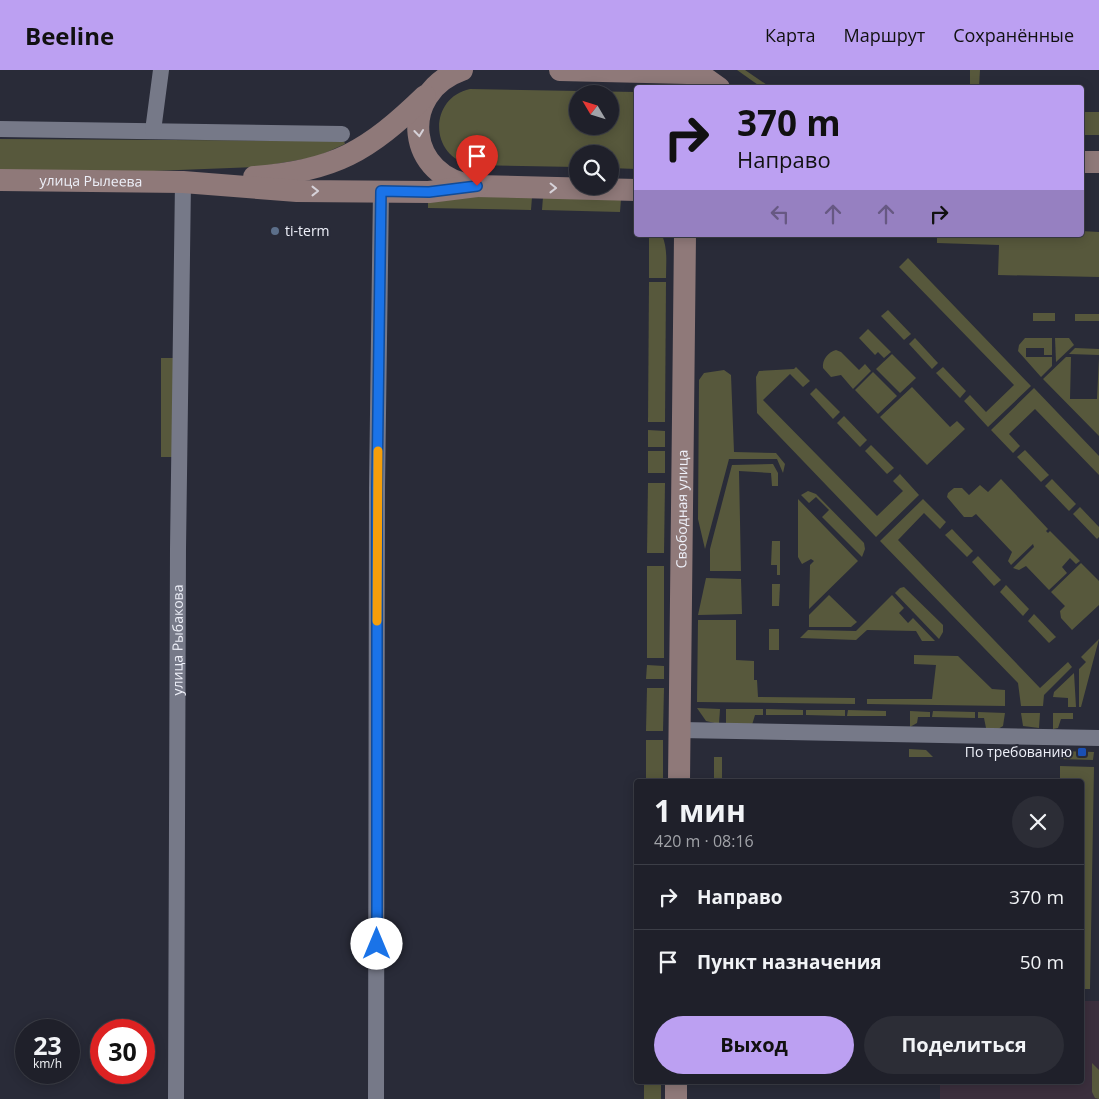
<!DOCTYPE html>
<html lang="ru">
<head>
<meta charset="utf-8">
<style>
	:root { --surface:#1f202a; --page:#2c2d36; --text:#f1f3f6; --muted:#a1a3a8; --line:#3c3e47; --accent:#bca0f2 }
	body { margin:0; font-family:"Open Sans",sans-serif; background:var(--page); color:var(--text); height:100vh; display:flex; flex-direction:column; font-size:19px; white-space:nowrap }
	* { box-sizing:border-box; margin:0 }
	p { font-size:16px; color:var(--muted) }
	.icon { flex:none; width:28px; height:28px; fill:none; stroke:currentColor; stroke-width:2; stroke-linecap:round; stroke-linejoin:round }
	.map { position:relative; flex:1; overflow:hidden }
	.drawer { position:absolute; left:634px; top:709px; width:450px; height:305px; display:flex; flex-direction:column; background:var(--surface); border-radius:5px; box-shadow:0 2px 12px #0003,0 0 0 1px var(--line) }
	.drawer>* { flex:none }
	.guide { position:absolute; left:634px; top:15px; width:450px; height:152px; border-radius:5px; box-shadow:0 2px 12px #0003,0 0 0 1px var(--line); background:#bca0f2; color:#111; overflow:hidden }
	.needle { width:32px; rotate:308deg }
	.controls { position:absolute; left:569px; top:15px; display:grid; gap:10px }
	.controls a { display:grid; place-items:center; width:50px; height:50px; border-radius:50%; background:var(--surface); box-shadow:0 2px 12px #0003,0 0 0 1px var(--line); font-size:25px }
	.speed { position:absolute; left:15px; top:949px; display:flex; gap:10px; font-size:25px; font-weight:700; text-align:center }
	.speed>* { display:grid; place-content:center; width:65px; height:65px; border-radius:50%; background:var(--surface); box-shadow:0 2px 12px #0003,0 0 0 1px var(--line); line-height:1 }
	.speed small { font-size:12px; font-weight:400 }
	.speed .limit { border:8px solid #d22; background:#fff; color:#111 }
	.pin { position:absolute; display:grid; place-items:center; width:42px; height:42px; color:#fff; margin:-51px -21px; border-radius:50% 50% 50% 0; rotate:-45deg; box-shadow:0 0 5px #0007 }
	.pin .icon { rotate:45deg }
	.me { position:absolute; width:55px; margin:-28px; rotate:0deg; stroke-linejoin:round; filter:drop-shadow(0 0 4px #0008) }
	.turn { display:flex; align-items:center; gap:18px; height:105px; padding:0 20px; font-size:22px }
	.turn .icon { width:65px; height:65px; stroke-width:2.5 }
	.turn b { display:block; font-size:35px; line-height:42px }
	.lanes { display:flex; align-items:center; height:48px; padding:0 20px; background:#0003; justify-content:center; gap:25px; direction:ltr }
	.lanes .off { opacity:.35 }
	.round { display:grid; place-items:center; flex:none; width:52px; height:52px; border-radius:26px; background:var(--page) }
	.head { display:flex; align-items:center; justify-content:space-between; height:85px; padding:0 20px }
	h1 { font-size:30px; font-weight:700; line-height:38px }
	.cta { display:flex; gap:10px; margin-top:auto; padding:10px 20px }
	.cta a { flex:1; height:58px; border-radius:30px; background:var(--accent); color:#111; font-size:20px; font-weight:700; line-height:58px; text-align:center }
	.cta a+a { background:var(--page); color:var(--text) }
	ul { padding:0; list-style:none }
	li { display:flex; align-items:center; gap:15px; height:65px; padding:0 20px; border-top:1px solid var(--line) }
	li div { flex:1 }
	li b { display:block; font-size:19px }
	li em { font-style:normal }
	header { display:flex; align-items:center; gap:30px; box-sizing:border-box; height:70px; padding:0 25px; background:var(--accent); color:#111 }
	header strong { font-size:24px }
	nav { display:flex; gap:28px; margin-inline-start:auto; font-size:18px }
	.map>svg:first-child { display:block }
</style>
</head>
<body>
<header>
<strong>Beeline</strong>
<nav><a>Карта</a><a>Маршрут</a><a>Сохранённые</a></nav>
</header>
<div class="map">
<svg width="1099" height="1029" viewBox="0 0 1099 1029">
	<rect width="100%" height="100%" fill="#292b38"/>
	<path fill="#3b2f3d" d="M 1081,931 L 1099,931 L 1099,1029 L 940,1029 L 940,1011 L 1081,1011 Z"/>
	<g fill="#57583c" fill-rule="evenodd">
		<path d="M 737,0 L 745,0 L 770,17 L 761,17 Z"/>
		<path d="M 970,0 L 980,0 L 979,17 L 970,17 Z"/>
		<path d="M 470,19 L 636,22 L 636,99 L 610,98 L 610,84 L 578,84 L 577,97 L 472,95 C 429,88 428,28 470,19 ZM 578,24 L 610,24 L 610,56 L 578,56 Z"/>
		<rect x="1081" y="42" width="18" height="23"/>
		<path d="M 0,69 L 344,71 L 345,74 L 316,87 L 258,97 L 0,107 Z"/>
		<path d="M 428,125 L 532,127 L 531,140 L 428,138 Z"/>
		<path d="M 543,127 L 621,129 L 620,142 L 542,140 Z"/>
		<path d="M 1081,161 L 1099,162 L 1099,207 L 998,205 L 999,175 L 937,173 L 937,165 L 1081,165 Z"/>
		<path d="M 649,165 L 662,165 C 668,179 666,193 666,208 L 649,208 Z"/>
		<path d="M 908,188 L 1031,316 L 988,357 L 964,331 L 970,325 L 986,342 L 1014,315 L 899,197 Z"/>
		<path d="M 649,212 L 666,212 L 665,352 L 648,352 Z"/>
		<path d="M 888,240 L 911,264 L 904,270 L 881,246 Z"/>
		<rect x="1033" y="243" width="22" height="8"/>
		<rect x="1075" y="244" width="24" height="7"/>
		<path d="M 868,259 L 891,282 L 884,288 L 878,282 L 875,285 L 859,268 Z"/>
		<path d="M 915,268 L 938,293 L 932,299 L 909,274 Z"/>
		<path d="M 1025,268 L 1052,268 L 1052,285 L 1044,285 L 1044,278 L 1026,278 L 1026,287 L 1052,287 L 1052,296 L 1041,307 L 1018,281 L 1019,275 Z"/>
		<path d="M 1055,268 L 1069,268 L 1074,275 L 1056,292 Z"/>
		<path d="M 1075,278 L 1099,279 L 1099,285 L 1069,284 Z"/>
		<path d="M 836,280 L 841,282 L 859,300 L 865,294 L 871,301 L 853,319 L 841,305 L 831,307 L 823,298 C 822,290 828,282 836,280 Z"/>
		<path d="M 892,284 L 916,308 L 900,323 L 876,299 Z"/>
		<path d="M 1066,287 L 1071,287 L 1070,329 L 1097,329 L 1099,288 L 1099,366 L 1043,309 Z"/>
		<path d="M 161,288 L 177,288 L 175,387 L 161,387 Z"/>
		<path d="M 796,297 L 810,311 L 803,317 L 790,304 L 763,330 L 877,446 L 903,421 L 893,411 L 900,404 L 919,425 L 876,467 L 757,343 L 756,307 L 759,301 L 794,299 Z"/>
		<path d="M 943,297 L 966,321 L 960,328 L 936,303 Z"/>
		<path d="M 724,300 L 731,305 L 734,382 L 776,383 L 785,394 L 783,403 L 777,389 L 729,389 L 705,479 L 698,449 L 699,310 L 704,303 Z"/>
		<path d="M 873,302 L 897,326 L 878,344 L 855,320 Z"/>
		<path d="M 912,317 L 950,357 L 957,351 L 965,359 L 927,395 L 880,347 Z"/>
		<path d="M 816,318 L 840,342 L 833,349 L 810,324 Z"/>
		<path d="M 1034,318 L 1099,386 L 1099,405 L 1035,339 L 1009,364 L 1020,376 L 1013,383 L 991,360 Z"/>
		<path d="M 844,346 L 867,370 L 860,377 L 837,353 Z"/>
		<path d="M 648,360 L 665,361 L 665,377 L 648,377 Z"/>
		<path d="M 871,375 L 894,398 L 887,404 L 865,381 Z"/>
		<path d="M 1025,380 L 1049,405 L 1041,412 L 1017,387 Z"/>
		<rect x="648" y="381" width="17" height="22"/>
		<path d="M 773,394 L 778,403 L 778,416 L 772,416 L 771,403 L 739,401 L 741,501 L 710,501 L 710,479 L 732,395 Z"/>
		<path d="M 1001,409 L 1048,459 L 1046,461 L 1048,463 L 1050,461 L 1080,491 L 1076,494 L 1070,488 L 1062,497 L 1067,503 L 1049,520 L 1026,496 L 1019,500 L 1013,498 L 1034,477 L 1033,474 L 1011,495 L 1008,491 L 1012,482 L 976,444 L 972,447 L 964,447 L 947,427 L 948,423 L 954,418 L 962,418 L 969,425 L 980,415 L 988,422 Z"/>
		<path d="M 1052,409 L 1076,434 L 1069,441 L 1045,416 Z"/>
		<path d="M 648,413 L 665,413 L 664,483 L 647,483 Z"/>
		<path d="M 808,421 L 816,424 L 864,473 L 865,479 L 862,487 L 822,447 L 829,440 L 816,427 L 809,433 L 801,425 Z"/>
		<path d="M 798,429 L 858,491 L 809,539 L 810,495 L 814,491 L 811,489 L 802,494 L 798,487 Z"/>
		<path d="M 923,429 L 946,452 L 940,459 L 924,443 L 898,470 L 1040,618 L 1068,592 L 1072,597 L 1044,625 L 1043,636 L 1021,636 L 1018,613 L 880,471 Z"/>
		<path d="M 1080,437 L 1099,457 L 1099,467 L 1097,469 L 1073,444 Z"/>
		<path d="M 952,459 L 973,481 L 967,487 L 945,465 Z"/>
		<path d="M 772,471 L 780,471 L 780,505 L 777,505 L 777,495 L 771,495 Z"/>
		<path d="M 978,486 L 1001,510 L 994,516 L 972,492 Z"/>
		<path d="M 1081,493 L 1099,511 L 1099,535 L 1072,560 L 1061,548 L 1060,541 L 1065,536 L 1051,522 Z"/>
		<rect x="647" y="496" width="17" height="92"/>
		<path d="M 706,508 L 741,509 L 742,544 L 698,545 Z"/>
		<path d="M 772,514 L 780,514 L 779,536 L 772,536 Z"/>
		<path d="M 1006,515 L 1029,539 L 1023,546 L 1000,522 Z"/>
		<path d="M 904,517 L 943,555 L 943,562 L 939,569 L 895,523 L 900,518 Z"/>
		<path d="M 829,525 L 857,552 L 851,557 L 809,557 L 809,545 Z"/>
		<path d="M 892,525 L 904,538 L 899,543 L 908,553 L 913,548 L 935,571 L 922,571 L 916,561 L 867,560 L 856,570 L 800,568 L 808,560 L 856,561 Z"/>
		<path d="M 1034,544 L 1056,567 L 1049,573 L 1028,551 Z"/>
		<path d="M 698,550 L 736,550 L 736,590 L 754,591 L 754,610 L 757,610 L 758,627 L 855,628 L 855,634 L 697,632 Z"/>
		<rect x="769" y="559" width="10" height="21"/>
		<path d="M 1099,569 L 1081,637 L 1079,637 L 1079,599 L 1086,592 L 1081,587 Z"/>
		<path d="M 914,585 L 958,586 L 992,619 L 1005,620 L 1005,636 L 867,634 L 867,629 L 932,629 L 936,595 L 914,594 Z"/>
		<path d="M 647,595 L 664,596 L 664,609 L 646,609 Z"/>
		<path d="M 1074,603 L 1076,637 L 1068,637 L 1068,628 L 1053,627 L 1054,622 Z"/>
		<path d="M 647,618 L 664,618 L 663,661 L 646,661 Z"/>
		<path d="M 697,638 L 720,639 L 719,654 L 706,651 Z"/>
		<path d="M 726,639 L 763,639 L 763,645 L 755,645 L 752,655 L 726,654 Z"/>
		<path d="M 766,639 L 803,640 L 803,645 L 766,645 Z"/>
		<path d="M 806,640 L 845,640 L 845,646 L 806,645 Z"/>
		<path d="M 848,640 L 886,641 L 886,646 L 847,646 Z"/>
		<path d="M 910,641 L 930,642 L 930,647 L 918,647 L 917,653 L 910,657 Z"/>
		<path d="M 933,641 L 975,642 L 975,648 L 932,647 Z"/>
		<path d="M 978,642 L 1005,643 L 1003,656 L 998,659 L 986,658 L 984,648 L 978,648 Z"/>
		<path d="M 1021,643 L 1040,643 L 1039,658 L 1023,656 Z"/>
		<path d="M 1053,643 L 1073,643 L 1073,649 L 1061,649 L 1058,658 L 1053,659 Z"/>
		<rect x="646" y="670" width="17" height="41"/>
		<path d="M 909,679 L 926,680 L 933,687 L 909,687 Z"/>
		<path d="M 1061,681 L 1094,682 L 1093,690 L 1060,689 Z"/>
		<rect x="714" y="687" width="8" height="24"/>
		<path d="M 1060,696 L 1094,697 L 1090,919 L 1081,919 L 1081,711 L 1060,711 Z"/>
		<path d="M 1092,993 L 1099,1000 L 1099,1029 L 1095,1028 L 1092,1022 Z"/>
		<rect x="644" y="1011" width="17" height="18"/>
	</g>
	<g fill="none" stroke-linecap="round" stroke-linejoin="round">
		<g stroke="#767988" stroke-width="16">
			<path d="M 0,59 L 342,64"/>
			<path d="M 153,61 L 161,0"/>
			<path d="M 680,660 L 1099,668"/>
			<path id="s1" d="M 176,1029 L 178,479 L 183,112"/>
			<path d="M 376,1029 L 377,418 L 381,121"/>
		</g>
		<g stroke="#8f7979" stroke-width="22">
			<path d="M 462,0 C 397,23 407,109 475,116 L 636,120"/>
			<path d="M 560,0 L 688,3 L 705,8 L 719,18"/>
			<path d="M 1081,92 L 1099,92"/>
			<path d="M 254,107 C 335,101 368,81 425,26"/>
			<path id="s2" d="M 0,110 L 183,112 L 297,121 L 429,122 L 477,116"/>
			<path id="s3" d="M 679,711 L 685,165"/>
			<path d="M 676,1029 L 676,1011"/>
		</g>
	</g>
	<defs><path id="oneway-chevron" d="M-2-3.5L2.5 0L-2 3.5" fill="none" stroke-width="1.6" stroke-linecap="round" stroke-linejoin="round" transform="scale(1.25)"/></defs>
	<g stroke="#d6d2d9">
		<use href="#oneway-chevron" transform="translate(419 63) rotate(84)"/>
		<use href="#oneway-chevron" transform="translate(553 118) rotate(1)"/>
		<use href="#oneway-chevron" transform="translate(315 121)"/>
	</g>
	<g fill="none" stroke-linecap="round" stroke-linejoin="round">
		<defs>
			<path id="route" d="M 377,874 L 377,418 L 381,121 L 429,122 L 477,116"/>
		</defs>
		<use href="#route" stroke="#114b97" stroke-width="12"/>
		<use href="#route" stroke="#1a73e8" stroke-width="9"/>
		<path stroke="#f59e0b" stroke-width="9" d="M 377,551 L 378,381"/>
	</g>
	<circle fill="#5c6f8a" stroke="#292b38" stroke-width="2" cx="275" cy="161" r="5"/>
	<rect fill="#1a4fb4" stroke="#292b38" stroke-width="2" x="1077" y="677" width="10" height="10" rx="2.5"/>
	<g text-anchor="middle" stroke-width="4" stroke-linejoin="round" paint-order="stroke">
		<g font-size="14" fill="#eef0f9" stroke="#292b38">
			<text dy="5" stroke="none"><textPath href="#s2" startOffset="91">улица Рылеева</textPath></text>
			<text dy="5" stroke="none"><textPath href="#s3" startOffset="272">Свободная улица</textPath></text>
			<text dy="5" stroke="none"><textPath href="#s1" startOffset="459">улица Рыбакова</textPath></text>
		</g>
		<g font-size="14" fill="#eef0f9" stroke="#292b38" text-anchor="start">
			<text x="285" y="166">ti-term</text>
			<text x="1072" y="687" text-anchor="end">По требованию</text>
		</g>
	</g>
</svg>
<div class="controls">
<a><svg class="needle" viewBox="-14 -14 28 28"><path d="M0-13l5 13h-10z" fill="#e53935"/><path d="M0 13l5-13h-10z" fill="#a1a3a8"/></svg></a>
<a><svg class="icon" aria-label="search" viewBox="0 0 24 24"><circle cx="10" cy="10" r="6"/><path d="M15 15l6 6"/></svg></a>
</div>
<div class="speed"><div>23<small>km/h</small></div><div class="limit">30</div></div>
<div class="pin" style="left:477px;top:116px;background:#d93025"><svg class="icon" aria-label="arrive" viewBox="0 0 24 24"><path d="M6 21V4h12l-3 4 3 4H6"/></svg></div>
<svg class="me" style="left:377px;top:874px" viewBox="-20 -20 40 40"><circle r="19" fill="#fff"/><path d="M0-13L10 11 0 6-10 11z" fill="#1a73e8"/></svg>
<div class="guide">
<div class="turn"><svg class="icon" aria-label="right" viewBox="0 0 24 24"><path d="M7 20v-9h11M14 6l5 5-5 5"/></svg><div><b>370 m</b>Направо</div></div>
<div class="lanes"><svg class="icon off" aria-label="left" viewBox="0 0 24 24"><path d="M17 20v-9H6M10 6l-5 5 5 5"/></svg><svg class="icon off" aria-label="ahead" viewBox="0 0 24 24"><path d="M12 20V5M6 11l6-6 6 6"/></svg><svg class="icon off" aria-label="ahead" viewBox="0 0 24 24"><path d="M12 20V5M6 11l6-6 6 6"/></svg><svg class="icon" aria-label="right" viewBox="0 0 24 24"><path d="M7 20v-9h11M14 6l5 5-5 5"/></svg></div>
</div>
<section class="drawer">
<div class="head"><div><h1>1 мин</h1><p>420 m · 08:16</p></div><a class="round"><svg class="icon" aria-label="close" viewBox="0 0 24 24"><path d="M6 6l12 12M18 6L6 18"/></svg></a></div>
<ul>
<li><svg class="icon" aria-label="right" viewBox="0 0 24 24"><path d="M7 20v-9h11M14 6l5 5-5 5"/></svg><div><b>Направо</b></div><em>370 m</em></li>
<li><svg class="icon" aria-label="arrive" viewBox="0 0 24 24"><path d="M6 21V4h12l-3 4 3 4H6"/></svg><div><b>Пункт назначения</b></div><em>50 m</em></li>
</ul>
<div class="cta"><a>Выход</a><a>Поделиться</a></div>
</section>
</div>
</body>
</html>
